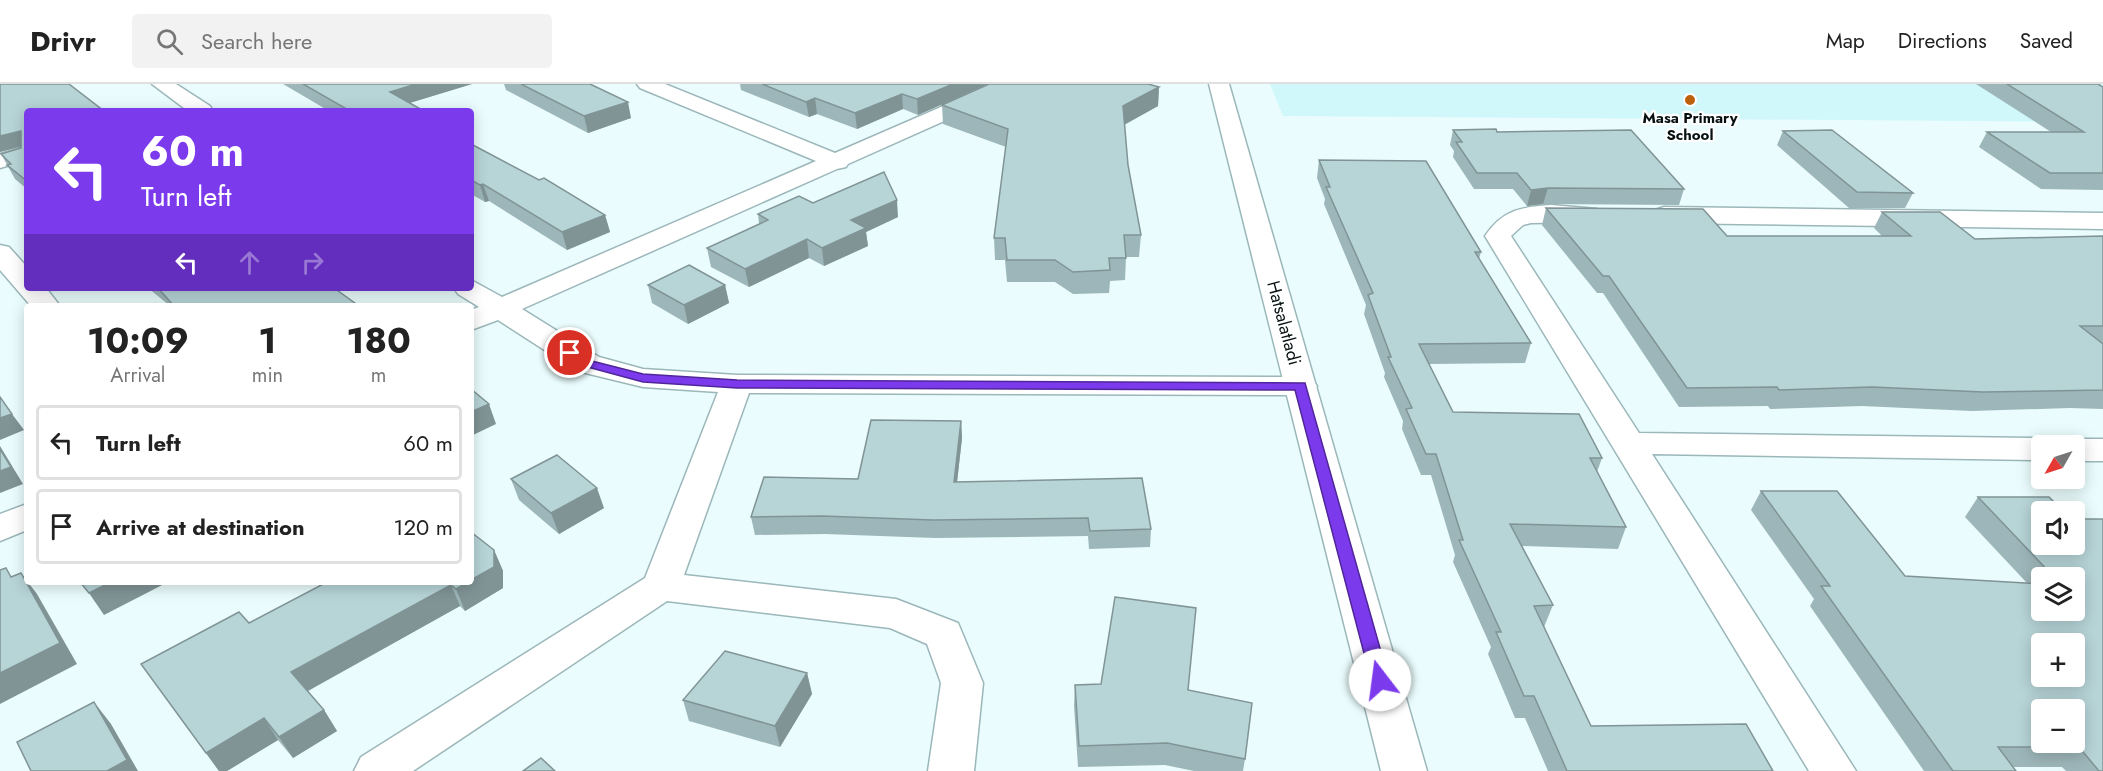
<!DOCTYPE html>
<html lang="en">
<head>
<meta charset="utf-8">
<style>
	:root { --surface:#fff; --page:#f2f2f2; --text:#222; --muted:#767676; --line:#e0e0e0 }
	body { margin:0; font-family:Jost,sans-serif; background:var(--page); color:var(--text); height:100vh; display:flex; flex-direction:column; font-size:22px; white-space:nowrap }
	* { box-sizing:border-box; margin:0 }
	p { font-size:20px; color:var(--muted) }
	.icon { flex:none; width:33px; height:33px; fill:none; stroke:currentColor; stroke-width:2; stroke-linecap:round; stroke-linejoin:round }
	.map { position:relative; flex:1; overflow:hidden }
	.panel { position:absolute; left:24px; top:219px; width:450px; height:282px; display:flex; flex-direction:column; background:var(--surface); border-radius:6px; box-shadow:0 3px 15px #0003 }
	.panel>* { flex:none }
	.top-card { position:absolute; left:24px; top:24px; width:450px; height:183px; border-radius:6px; box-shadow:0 3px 15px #0003; background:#7c3aed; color:#fff; overflow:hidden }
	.needle { width:39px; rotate:231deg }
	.controls { position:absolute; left:2031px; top:351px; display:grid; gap:12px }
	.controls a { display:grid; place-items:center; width:54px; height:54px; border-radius:6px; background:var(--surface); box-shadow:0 3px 15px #0003; font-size:30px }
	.pin { position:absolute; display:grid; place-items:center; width:51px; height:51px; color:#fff; margin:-26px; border:3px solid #fff; border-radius:50%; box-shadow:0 2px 6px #0007 }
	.me { position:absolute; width:66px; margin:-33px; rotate:345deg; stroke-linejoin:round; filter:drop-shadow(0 0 4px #0008) }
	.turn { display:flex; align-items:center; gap:21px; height:126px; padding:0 18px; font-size:27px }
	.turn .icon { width:78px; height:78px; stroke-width:2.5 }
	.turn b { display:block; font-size:42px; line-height:51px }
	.lanes { display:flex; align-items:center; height:57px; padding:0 18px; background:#0003; justify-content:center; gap:30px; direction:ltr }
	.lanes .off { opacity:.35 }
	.eta { display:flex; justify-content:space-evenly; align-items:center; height:102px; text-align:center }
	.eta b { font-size:36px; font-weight:700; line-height:42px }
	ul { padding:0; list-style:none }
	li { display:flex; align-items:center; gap:18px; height:75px; margin:0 12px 9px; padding:0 6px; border:3px solid var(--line); border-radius:6px }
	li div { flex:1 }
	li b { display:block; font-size:22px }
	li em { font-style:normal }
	header { display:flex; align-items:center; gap:36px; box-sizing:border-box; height:84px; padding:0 30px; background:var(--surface); border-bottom:2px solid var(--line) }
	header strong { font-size:28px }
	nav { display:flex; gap:33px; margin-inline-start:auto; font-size:21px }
	.search { width:420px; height:54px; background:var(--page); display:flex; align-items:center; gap:15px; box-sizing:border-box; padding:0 21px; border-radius:6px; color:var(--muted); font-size:22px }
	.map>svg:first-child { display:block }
</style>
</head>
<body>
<header>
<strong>Drivr</strong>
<div class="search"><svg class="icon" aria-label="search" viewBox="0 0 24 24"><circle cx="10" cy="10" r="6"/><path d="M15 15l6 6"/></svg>Search here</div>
<nav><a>Map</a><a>Directions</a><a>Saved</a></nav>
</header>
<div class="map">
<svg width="2103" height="687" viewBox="0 0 2103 687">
	<rect width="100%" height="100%" fill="#eafcfd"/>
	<path fill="#d0f8fb" d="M 1270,0 L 2103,0 L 2103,38 L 1283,32 Z"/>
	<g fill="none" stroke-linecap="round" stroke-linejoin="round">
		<defs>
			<g id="street">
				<path d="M 152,0 L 176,0 L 210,22 L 213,27 L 188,27 Z"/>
				<path d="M 637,0 L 665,0 L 835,69 L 994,0 L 1021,0 L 1018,4 L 848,80 L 846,83 L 837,85 L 522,225 L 599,273 L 643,285 L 737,291 L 1301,293 L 1312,295 L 1317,302 L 1312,309 L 1301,311 L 749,309 L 684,491 L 896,515 L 958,539 L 983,599 L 974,687 L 928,687 L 941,599 L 927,560 L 890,544 L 667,517 L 413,687 L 354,687 L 361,673 L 645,494 L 718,308 L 643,303 L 577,287 L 498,236 L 471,246 L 471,226 L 479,223 L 458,210 L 454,204 L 471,204 L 471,196 L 502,213 L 816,77 L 640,4 Z"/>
				<path d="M 27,62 L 27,76 L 0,84 L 0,70 Z"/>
				<path d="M 1551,121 L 1597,125 L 1601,130 L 1597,135 L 1588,138 L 1531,139 L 1523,141 L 1511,152 L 1639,349 L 2042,354 L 2054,357 L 2057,362 L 2042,362 L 2042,376 L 1652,370 L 1856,687 L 1809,687 L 1485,152 C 1503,126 1521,123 1551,121 Z"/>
				<path d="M 1664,123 L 2103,129 L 2103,145 L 1664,139 L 1655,136 L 1651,131 L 1655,126 Z"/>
				<path d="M 0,161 L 9,163 L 27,183 L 27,204 L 46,204 L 60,222 L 31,222 L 0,186 Z"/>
				<path d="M 2074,355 L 2103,355 L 2103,377 L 2074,377 L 2074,362 L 2060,362 L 2062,358 Z"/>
				<path d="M 27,420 L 27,446 L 0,457 L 0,430 Z"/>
			</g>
			<path id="secondary" d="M 1209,0 L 1229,0 L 1427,687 L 1381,687 Z"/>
		</defs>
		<use href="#street" stroke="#9bb7ba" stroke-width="3"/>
		<use href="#secondary" stroke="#9bb7ba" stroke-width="3"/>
		<use href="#street" fill="#fff" fill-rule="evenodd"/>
		<use href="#secondary" fill="#fff" fill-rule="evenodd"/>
	</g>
	<g fill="#9db6b9" fill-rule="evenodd">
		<path d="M 0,0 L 100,24 L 102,27 L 27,27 L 27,105 L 15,95 L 1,70 L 21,64 L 21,62 L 0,68 Z"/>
		<path d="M 283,0 L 472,0 L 410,19 L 424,27 L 329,27 Z"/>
		<path d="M 504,0 L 590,0 L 631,34 L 588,49 L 506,6 Z"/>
		<path d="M 740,0 L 988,0 L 918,31 L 903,25 L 857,45 L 817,30 L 809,33 L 741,6 Z"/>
		<path d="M 1976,0 L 2098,0 L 2103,3 L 2103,106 L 2041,105 L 1979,63 L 1987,48 L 2051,48 Z"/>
		<path d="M 1159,3 L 1158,22 L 1124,41 L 1128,81 L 1141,151 L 1139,173 L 1126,173 L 1125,196 L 1110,197 L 1109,209 L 1073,210 L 1055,198 L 1007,198 L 1005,176 L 995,176 L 994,154 L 1006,63 L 943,40 L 942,21 Z"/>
		<path d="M 1453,46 L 1684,105 L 1679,121 L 1543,120 L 1527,122 L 1513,105 L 1474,105 L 1453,73 L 1454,67 L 1450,61 Z"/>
		<path d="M 1783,47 L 1913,109 L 1905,124 L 1849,124 L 1777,61 Z"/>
		<path d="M 471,60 L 605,131 L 610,148 L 567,166 L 489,117 L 485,118 L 471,110 Z"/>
		<path d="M 1319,76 L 1481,168 L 1479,175 L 1531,259 L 1525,279 L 1429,280 L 1453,328 L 1602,374 L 1597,388 L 1626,443 L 1618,465 L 1522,462 L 1553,521 L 1544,543 L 1591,642 L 1773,687 L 1548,687 L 1525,634 L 1515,634 L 1488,570 L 1491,563 L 1453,478 L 1455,471 L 1431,391 L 1421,391 L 1402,345 L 1403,337 L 1384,293 L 1385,289 L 1364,230 L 1366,221 L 1324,120 L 1325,115 L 1317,94 Z"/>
		<path d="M 813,119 L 898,133 L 866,148 L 868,162 L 824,182 L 809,174 L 749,203 L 711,183 L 707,164 L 759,140 L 758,130 Z"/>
		<path d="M 1546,124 L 1727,152 L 1882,152 L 1874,144 L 1882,128 L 1975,155 L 2103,152 L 2103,325 L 2070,324 L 1972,327 L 1862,322 L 1770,325 L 1768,322 L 1679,323 L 1603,209 L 1597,209 L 1542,141 Z"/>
		<path d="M 648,201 L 725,201 L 729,219 L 688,240 L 652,219 Z"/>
		<path d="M 148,204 L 334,204 L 359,222 L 170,222 Z"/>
		<path d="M 961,337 L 962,354 L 957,398 L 1151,445 L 1150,463 L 1089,465 L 1088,452 L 935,454 L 825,450 L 755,451 L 751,433 L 858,395 Z"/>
		<path d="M 511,395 L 604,424 L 559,450 L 519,416 Z"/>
		<path d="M 1761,407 L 1905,492 L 2027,499 L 1965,433 L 1978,413 L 2074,460 L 2103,687 L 2066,687 L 2062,683 L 2013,683 L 2016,687 L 1924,687 L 1810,522 L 1814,515 L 1751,426 ZM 2042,494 L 2074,494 L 2042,526 Z"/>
		<path d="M 494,466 L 503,487 L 503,504 L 465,527 L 460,522 L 308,607 L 324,626 L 337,647 L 293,674 L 278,656 L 227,687 L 219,687 L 141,580 L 249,539 L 471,498 Z"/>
		<path d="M 807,589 L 812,610 L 780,663 L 689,637 L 683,616 Z"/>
		<path d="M 1075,601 L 1188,606 L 1245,675 L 1243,687 L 1194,687 L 1165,681 L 1078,683 L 1074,622 Z"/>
	</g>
	<g fill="#809496">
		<path d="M 416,0 L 472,0 L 396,23 L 390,8 Z"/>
		<path d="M 953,0 L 988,0 L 918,31 L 917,15 Z"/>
		<path d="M 1159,3 L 1158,22 L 1122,42 L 1123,22 Z"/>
		<path d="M 902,10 L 903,25 L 857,45 L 855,29 Z"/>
		<path d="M 815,14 L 817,30 L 809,33 L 806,18 Z"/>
		<path d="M 628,18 L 631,34 L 588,49 L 584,32 Z"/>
		<path d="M 21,47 L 27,61 L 0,68 L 0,52 Z"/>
		<path d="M 483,100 L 489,117 L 485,118 L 480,101 Z"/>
		<path d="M 1548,104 L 1543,120 L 1527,122 L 1531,106 Z"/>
		<path d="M 897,116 L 898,133 L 866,148 L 868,162 L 824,182 L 822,164 L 851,136 Z"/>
		<path d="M 605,131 L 610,148 L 567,166 L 562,148 Z"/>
		<path d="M 807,155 L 809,174 L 749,203 L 745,185 Z"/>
		<path d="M 725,201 L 729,219 L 688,240 L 684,221 Z"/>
		<path d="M 489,320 L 496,340 L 471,352 L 471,328 Z"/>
		<path d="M 12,330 L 24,346 L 0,356 L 0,334 Z"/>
		<path d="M 961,337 L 962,354 L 955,416 L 954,398 Z"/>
		<path d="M 0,362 L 23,400 L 0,409 Z"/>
		<path d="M 597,404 L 604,424 L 559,450 L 551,429 Z"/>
		<path d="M 494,466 L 503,487 L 503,504 L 465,527 L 456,505 L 468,498 L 471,498 L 471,496 Z"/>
		<path d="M 21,489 L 37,510 L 77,580 L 0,620 L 0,589 Z"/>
		<path d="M 111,498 L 168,498 L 104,531 L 89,509 Z"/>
		<path d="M 451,501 L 460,522 L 304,609 L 291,588 Z"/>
		<path d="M 807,589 L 812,610 L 780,663 L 775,642 Z"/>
		<path d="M 94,618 L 111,640 L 138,687 L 107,687 Z"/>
		<path d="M 324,626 L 337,647 L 293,674 L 279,653 Z"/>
		<path d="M 264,634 L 278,656 L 227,687 L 219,687 L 206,669 Z"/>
	</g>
	<g fill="#b7d4d7" stroke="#809496" stroke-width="1.5" fill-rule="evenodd">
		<path d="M 0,0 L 69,0 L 100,24 L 96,25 L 99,27 L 27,27 L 27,97 L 7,81 L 11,80 L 1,70 L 21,64 L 21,47 L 0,52 Z"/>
		<path d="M 303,0 L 416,0 L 390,8 L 424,27 L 350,27 Z"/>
		<path d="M 521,0 L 590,0 L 628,18 L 584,32 Z"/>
		<path d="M 762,0 L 953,0 L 917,15 L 902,10 L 855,29 L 815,14 L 806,18 Z"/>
		<path d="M 989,0 L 1148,0 L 1159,3 L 1123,22 L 1128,81 L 1141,151 L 1124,151 L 1126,174 L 1109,174 L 1110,186 L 1073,188 L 1055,176 L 1007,176 L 1005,154 L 994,154 L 1008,45 L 942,21 Z"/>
		<path d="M 2007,0 L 2098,0 L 2103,3 L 2103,89 L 2050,89 L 1987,48 L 2084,48 Z"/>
		<path d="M 1496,45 L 1497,48 L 1631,46 L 1684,105 L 1548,104 L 1531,106 L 1517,89 L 1477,89 L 1456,58 L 1462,58 L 1453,46 Z"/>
		<path d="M 1832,46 L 1913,109 L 1857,108 L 1783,47 Z"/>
		<path d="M 471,60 L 539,96 L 544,94 L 605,131 L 562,148 L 483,100 L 480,101 L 471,96 Z"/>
		<path d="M 1319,76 L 1426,77 L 1481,168 L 1475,168 L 1531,259 L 1419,260 L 1453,328 L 1579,330 L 1602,374 L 1590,374 L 1626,443 L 1510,440 L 1553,521 L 1534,522 L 1591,642 L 1746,640 L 1773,687 L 1567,687 L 1534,612 L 1524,612 L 1496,548 L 1501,548 L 1459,456 L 1463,456 L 1436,370 L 1426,370 L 1406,325 L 1412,324 L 1388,273 L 1391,273 L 1368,211 L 1373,209 L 1326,103 L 1330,103 Z"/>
		<path d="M 884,88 L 897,116 L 851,136 L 866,144 L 822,164 L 807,155 L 745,185 L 707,164 L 768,136 L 758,130 L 799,112 L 813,119 Z"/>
		<path d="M 1546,124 L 1703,125 L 1727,152 L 1911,152 L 1882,128 L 1940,128 L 1975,155 L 2103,152 L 2103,242 L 2080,242 L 2103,260 L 2103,306 L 1983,308 L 1872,303 L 1779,306 L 1777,303 L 1687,304 L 1609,192 L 1603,192 Z"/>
		<path d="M 689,181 L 725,201 L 684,221 L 648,201 Z"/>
		<path d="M 158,204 L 334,204 L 359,222 L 174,222 Z"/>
		<path d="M 471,305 L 489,320 L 471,328 Z"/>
		<path d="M 0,313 L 12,330 L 0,334 Z"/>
		<path d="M 871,336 L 961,337 L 954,398 L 1142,394 L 1151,445 L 1090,447 L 1088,434 L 933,436 L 822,432 L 751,433 L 764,393 L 858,395 Z"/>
		<path d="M 0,365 L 11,383 L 0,387 Z"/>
		<path d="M 557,371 L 597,404 L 551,429 L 511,395 Z"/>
		<path d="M 1761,407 L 1837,407 L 1905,492 L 2042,500 L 2042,526 L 2074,526 L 2074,494 L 2055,494 L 1978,413 L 2049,413 L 2064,428 L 2042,428 L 2042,460 L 2074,460 L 2074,435 L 2103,435 L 2103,687 L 2099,687 L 2079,663 L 1998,663 L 2016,687 L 1953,687 L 1821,502 L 1830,502 ZM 2042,560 L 2074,560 L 2074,592 L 2042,592 ZM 2042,626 L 2074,626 L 2074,658 L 2042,658 Z"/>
		<path d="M 471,448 L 494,466 L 494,483 L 471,496 Z"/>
		<path d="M 6,484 L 11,493 L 21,489 L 60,559 L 0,589 L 0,486 Z"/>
		<path d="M 80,498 L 111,498 L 89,509 Z"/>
		<path d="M 327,498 L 468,498 L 456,505 L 451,501 L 291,588 L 324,626 L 279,653 L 264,634 L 206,669 L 141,580 L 239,528 L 249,539 Z"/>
		<path d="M 1115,513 L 1196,524 L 1188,606 L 1252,619 L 1245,675 L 1167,659 L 1079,662 L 1075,601 L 1101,600 Z"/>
		<path d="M 725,567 L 807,589 L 775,642 L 683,616 Z"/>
		<path d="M 94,618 L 127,676 L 107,687 L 31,687 L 17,658 Z"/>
		<path d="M 541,674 L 555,687 L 523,687 Z"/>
	</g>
	<path fill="#7c3aed" stroke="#51269a" stroke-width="1.5" d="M 570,265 L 592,277 L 643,290 L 737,296 L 1305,299 L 1389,596 L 1386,601 L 1380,603 L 1374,601 L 1371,596 L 1295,306 L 737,304 L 643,298 L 584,282 L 566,271 L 564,269 L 566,266 Z"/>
	<circle fill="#bc600c" stroke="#fff" stroke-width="2" cx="1690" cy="16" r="6"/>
	<g text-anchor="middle" stroke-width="4.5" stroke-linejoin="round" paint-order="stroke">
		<g font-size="15" font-weight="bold" fill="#071112" stroke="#fff">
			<text x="1690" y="39">Masa Primary<tspan x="1690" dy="17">School</tspan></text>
		</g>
		<g font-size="18" fill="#071112" stroke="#fff">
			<text transform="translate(1284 239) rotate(75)" y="6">Hatsalatladi</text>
		</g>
	</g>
</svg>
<div class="controls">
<a><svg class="needle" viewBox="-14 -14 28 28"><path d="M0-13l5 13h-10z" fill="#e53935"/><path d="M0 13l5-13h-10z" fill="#767676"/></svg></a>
<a><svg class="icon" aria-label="sound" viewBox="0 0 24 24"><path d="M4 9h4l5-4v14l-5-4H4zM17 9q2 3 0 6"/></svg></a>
<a><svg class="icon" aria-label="layers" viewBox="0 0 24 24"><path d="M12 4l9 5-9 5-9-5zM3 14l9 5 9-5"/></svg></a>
<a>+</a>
<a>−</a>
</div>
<div class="pin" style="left:570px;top:269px;background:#d93025"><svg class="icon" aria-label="arrive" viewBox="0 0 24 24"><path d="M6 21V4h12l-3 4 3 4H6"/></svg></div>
<svg class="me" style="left:1380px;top:596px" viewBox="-20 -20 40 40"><circle r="19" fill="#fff"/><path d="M0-13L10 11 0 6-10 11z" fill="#7c3aed"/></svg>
<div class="top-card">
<div class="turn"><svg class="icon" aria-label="left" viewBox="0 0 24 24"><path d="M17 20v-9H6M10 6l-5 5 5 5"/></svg><div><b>60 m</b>Turn left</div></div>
<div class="lanes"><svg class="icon" aria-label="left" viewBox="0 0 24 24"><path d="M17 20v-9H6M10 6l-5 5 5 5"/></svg><svg class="icon off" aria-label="ahead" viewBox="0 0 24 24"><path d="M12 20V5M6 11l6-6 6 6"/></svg><svg class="icon off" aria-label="right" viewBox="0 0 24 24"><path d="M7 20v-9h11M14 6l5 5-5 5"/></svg></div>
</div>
<section class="panel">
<div class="eta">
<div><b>10:09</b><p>Arrival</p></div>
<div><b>1</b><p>min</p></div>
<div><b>180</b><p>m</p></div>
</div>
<ul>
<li><svg class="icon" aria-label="left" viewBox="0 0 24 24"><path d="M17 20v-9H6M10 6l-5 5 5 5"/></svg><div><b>Turn left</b></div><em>60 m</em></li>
<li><svg class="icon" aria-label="arrive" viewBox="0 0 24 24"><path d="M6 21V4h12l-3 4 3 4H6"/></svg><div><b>Arrive at destination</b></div><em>120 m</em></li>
</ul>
</section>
</div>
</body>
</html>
